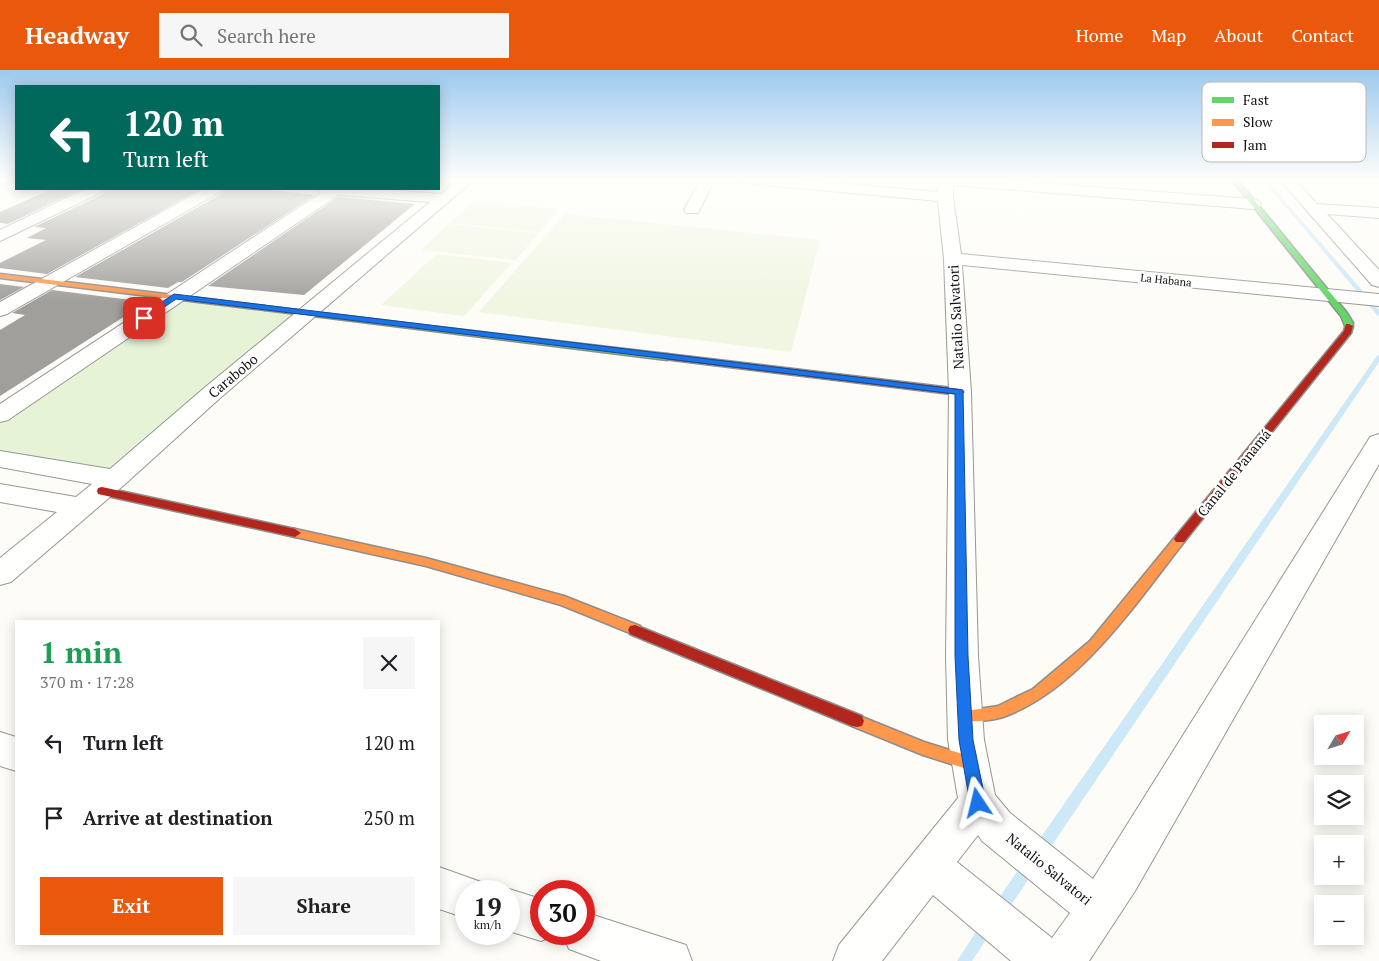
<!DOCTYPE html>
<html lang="en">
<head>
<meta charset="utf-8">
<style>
	:root { --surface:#fff; --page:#f6f6f6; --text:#202124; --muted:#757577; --accent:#ea580c }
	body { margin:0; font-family:"PT Serif",serif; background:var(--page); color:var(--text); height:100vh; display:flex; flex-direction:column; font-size:19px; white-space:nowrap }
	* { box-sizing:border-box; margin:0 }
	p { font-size:16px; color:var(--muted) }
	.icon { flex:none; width:28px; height:28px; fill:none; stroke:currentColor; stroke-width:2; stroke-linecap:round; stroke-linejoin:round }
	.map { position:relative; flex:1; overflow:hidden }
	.sheet { position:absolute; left:15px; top:550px; width:425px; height:325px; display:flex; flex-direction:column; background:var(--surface); border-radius:0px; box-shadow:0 2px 12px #0003 }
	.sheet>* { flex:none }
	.hud { position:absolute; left:15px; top:15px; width:425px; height:105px; border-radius:0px; box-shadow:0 2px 12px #0003; background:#00695c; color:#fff; overflow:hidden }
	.needle { width:32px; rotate:52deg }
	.fabs { position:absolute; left:1314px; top:645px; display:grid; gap:10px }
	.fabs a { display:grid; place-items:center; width:50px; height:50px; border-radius:0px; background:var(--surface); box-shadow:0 2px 12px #0003; font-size:25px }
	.speed { position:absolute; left:455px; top:810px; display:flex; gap:10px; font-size:25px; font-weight:700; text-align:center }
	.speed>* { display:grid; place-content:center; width:65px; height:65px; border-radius:50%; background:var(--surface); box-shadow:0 2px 12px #0003; line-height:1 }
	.speed small { font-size:12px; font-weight:400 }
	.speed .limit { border:8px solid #d22; background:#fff; color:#111 }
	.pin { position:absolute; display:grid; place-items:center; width:42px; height:42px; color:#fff; margin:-21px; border-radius:10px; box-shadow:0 2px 8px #0006 }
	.me { position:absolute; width:55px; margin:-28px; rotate:350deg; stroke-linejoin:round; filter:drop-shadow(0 0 4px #0008) }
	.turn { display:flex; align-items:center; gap:18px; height:105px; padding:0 25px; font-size:22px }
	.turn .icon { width:65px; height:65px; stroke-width:2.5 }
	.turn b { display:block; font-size:35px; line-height:42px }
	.round { display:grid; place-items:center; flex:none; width:52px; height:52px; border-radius:0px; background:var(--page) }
	.headline { display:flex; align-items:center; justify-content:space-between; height:85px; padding:0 25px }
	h1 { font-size:30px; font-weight:700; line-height:38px; color:#1e9e55 }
	.primary-button { display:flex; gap:10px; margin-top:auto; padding:10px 25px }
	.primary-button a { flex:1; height:58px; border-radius:0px; background:var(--accent); color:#fff; font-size:20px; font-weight:700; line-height:58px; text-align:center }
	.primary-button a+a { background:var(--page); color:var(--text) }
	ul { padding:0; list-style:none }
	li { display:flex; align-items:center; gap:15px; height:75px; padding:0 25px }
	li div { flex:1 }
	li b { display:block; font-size:19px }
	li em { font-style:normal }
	header { display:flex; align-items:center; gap:30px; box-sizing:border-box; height:70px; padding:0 25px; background:var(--accent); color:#fff }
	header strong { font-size:24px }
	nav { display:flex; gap:28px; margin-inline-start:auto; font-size:18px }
	.search { width:350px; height:45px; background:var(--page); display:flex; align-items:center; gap:12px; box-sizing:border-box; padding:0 18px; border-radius:0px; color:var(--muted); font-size:19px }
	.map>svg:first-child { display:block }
</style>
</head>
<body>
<header>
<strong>Headway</strong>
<div class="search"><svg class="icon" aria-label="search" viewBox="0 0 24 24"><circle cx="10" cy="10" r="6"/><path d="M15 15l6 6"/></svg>Search here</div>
<nav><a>Home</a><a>Map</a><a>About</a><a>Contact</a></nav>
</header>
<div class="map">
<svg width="1379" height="891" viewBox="0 0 1379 891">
	<rect width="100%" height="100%" fill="#fdfcf7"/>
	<path fill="#e7f3d7" d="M 175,227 L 308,244 L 115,409 L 0,389 L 0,345 Z"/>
	<g fill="#f0f6e1">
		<path d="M 474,131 L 559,139 L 539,162 L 450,153 Z"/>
		<path d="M 565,144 L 820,170 L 791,282 L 479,242 Z"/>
		<path d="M 448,154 L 538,163 L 516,190 L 421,180 Z"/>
		<path d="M 437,184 L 512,193 L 464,246 L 381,235 Z"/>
	</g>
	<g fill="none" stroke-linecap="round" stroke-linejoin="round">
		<g fill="#cde8f7" fill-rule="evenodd">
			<path d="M 1262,109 L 1266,109 L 1379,240 L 1379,246 L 1377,245 Z"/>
			<path d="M 1379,285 L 1379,292 L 1044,787 L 1039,788 L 1034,787 L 1033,782 L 1034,777 L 1377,286 Z"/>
			<path d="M 1029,790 L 1034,791 L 1035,796 L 1034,801 L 1005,844 L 1000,846 L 995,844 L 993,839 L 995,834 L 1024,791 Z"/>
			<path d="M 988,849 L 993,851 L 995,856 L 972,891 L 957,891 L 983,851 Z"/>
		</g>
	</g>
	<g fill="#a19f9c">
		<path d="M 52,119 L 81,119 L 8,154 L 0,153 L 0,142 Z"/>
		<path d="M 107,119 L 201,119 L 47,204 L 0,198 L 0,193 L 46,170 L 27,168 L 46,158 L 34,157 L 103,124 Z"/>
		<path d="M 225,119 L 260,119 L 315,125 L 182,212 L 178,212 L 168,218 L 75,207 L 221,124 Z"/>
		<path d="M 338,127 L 415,134 L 304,225 L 208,216 Z"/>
		<path d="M 0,214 L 24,217 L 0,230 Z"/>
		<path d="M 52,220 L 147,232 L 0,326 L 0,260 L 25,245 L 12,243 Z"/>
	</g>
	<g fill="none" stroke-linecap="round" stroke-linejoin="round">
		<defs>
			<g id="street">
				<path d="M 0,109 L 12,109 L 10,112 L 0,115 Z"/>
				<path d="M 459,109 L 475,109 L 219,329 L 124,415 L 11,512 L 0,515 L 0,488 L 57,442 L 0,432 L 0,414 L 76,427 L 92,414 L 0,397 L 0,381 L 110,399 L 203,319 L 430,132 L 338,125 L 8,350 L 0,352 L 0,334 L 321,123 L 318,119 L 377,119 L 441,124 Z"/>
				<path d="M 701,109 L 715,109 L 698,143 L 686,143 L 684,140 Z"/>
				<path d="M 735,109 L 789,109 L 938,122 L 939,109 L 987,109 L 1253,129 L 1259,131 L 1261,134 L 1259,137 L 1253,139 L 953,115 L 953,127 L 961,184 L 1379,224 L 1379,236 L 962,195 L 971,322 L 978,586 L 984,670 L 995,725 L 1010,743 L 1093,809 L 1367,372 L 1370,367 L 1379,364 L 1379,394 L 1135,821 L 1089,891 L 1011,891 L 933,825 L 882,891 L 833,891 L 839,875 L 958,728 L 948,670 L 946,586 L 949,322 L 944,189 L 938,131 L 742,113 L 737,112 ZM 978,765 L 982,771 L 1070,843 L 1052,868 L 957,792 Z"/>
				<path d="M 1279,109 L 1294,109 L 1317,134 L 1379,138 L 1379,148 L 1327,144 L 1379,200 L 1379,217 L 1372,215 Z"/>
				<path d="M 85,119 L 105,119 L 102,122 L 0,171 L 0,160 Z"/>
				<path d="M 204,119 L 223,119 L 220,122 L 7,244 L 0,246 L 0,232 Z"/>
				<path d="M 0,662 L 16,667 L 16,701 L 0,696 Z"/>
				<path d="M 439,797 L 481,812 L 485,821 L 466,821 L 466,848 L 439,839 Z"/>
				<path d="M 509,819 L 541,829 L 541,864 L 556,865 L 541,871 L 509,861 L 509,821 L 503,821 Z"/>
				<path d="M 584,842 L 686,875 L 692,891 L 601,891 L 569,879 L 562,864 L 584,864 Z"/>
			</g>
			<g id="fast">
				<path d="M 1231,109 L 1237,109 L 1347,243 L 1353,253 L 1352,258 L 1346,258 L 1341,246 Z"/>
				<path d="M 262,236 L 667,284 L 671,287 L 667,290 L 265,240 L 261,238 Z"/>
			</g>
			<g id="slow">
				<path d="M 0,204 L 265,236 L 269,238 L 265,240 L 0,208 Z"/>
				<path d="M 295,459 L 426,488 L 564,526 L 640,556 L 642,560 L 640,564 L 635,565 L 561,535 L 426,496 L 291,466 L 289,463 L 291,460 Z"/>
				<path d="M 1180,465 L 1184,466 L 1186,469 L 1184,472 C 1136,533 1079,620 1003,647 C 991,651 977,651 965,652 L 960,650 L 958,646 L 960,642 L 998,636 L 1033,619 L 1090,571 L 1176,466 Z"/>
				<path d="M 857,645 L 924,672 L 975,688 L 978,693 L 975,698 L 970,700 L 923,685 L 852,656 L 850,651 L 852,646 Z"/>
			</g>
			<g id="jam">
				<path d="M 1346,254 L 1349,254 L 1353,256 L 1351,263 L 1184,472 L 1176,472 L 1174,469 L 1176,466 L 1344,261 Z"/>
				<path d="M 667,284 L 960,319 L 965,322 L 960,325 L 664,289 L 664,285 Z"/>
				<path d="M 102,417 L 295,459 L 301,463 L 295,467 L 98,424 L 97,421 L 98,418 Z"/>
				<path d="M 635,555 L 862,646 L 864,651 L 862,656 L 857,657 L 852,656 L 630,564 L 628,560 L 630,556 Z"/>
			</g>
		</defs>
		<use href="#street" stroke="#979795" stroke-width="2"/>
		<use href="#fast" stroke="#8e8d8b" stroke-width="3"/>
		<use href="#slow" stroke="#8e8d8b" stroke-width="3"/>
		<use href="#jam" stroke="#8e8d8b" stroke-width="3"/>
		<use href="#street" fill="#fffffe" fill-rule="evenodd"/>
		<use href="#fast" fill="#63d668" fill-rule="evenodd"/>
		<use href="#slow" fill="#ff974d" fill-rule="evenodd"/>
		<use href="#jam" fill="#b3261e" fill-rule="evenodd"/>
	</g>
	<linearGradient id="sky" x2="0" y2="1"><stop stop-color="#9dc9ee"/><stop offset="0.47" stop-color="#fefefb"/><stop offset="1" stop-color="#fefefb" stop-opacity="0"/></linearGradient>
	<rect width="1379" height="233" fill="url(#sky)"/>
	<path fill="#1a73e8" stroke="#114b97" d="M 174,224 L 963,320 L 968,586 L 973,670 L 986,733 L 983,739 L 978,741 L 972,739 L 970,733 L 959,670 L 955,586 L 955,324 L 176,229 L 147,249 L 141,249 L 141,246 Z"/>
	<g text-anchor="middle" stroke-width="5" stroke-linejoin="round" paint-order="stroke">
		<g font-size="11" fill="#111" stroke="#fff">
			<text transform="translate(1166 210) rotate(6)" y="4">La Habana</text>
		</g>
		<g font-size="14" fill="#111" stroke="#fff">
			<text transform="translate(956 247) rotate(-93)" y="5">Natalio Salvatori</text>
			<text transform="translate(233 306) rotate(-40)" y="5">Carabobo</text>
			<text transform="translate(1234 403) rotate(-51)" y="5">Canal de Panamá</text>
			<text transform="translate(1049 799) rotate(39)" y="5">Natalio Salvatori</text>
		</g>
	</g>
	<rect x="1202" y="12" width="164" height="80" rx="8" fill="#fff" stroke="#b8b8b8" stroke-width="1"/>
	<rect x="1212" y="27" width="22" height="6" fill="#63d668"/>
	<rect x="1212" y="49" width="22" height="7" fill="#ff974d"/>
	<rect x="1212" y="72" width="22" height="6" fill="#b3261e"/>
	<g font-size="14" fill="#111">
		<text x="1243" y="35">Fast</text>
		<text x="1243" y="57">Slow</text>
		<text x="1243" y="80">Jam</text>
	</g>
</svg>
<div class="fabs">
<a><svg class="needle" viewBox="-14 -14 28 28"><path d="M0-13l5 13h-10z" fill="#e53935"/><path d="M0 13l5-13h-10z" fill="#757577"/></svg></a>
<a><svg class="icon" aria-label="layers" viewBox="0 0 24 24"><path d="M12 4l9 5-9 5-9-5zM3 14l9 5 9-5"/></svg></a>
<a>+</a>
<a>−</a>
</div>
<div class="speed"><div>19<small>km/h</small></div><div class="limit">30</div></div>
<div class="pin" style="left:144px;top:248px;background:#d93025"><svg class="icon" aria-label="arrive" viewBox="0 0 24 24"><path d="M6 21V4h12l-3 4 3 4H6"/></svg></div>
<svg class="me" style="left:978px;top:733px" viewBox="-20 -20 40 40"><path d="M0-17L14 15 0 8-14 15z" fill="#1a73e8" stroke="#fff" stroke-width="4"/></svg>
<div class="hud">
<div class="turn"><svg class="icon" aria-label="left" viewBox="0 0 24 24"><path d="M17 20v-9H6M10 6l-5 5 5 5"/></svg><div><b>120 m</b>Turn left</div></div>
</div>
<section class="sheet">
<div class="headline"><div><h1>1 min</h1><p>370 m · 17:28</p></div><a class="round"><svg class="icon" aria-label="close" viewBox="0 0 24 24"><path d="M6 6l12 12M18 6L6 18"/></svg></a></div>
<ul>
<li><svg class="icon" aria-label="left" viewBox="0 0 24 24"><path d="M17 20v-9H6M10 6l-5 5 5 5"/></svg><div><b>Turn left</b></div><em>120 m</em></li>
<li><svg class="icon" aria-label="arrive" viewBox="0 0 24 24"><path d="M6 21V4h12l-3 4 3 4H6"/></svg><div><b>Arrive at destination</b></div><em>250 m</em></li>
</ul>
<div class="primary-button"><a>Exit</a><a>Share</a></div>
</section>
</div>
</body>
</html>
